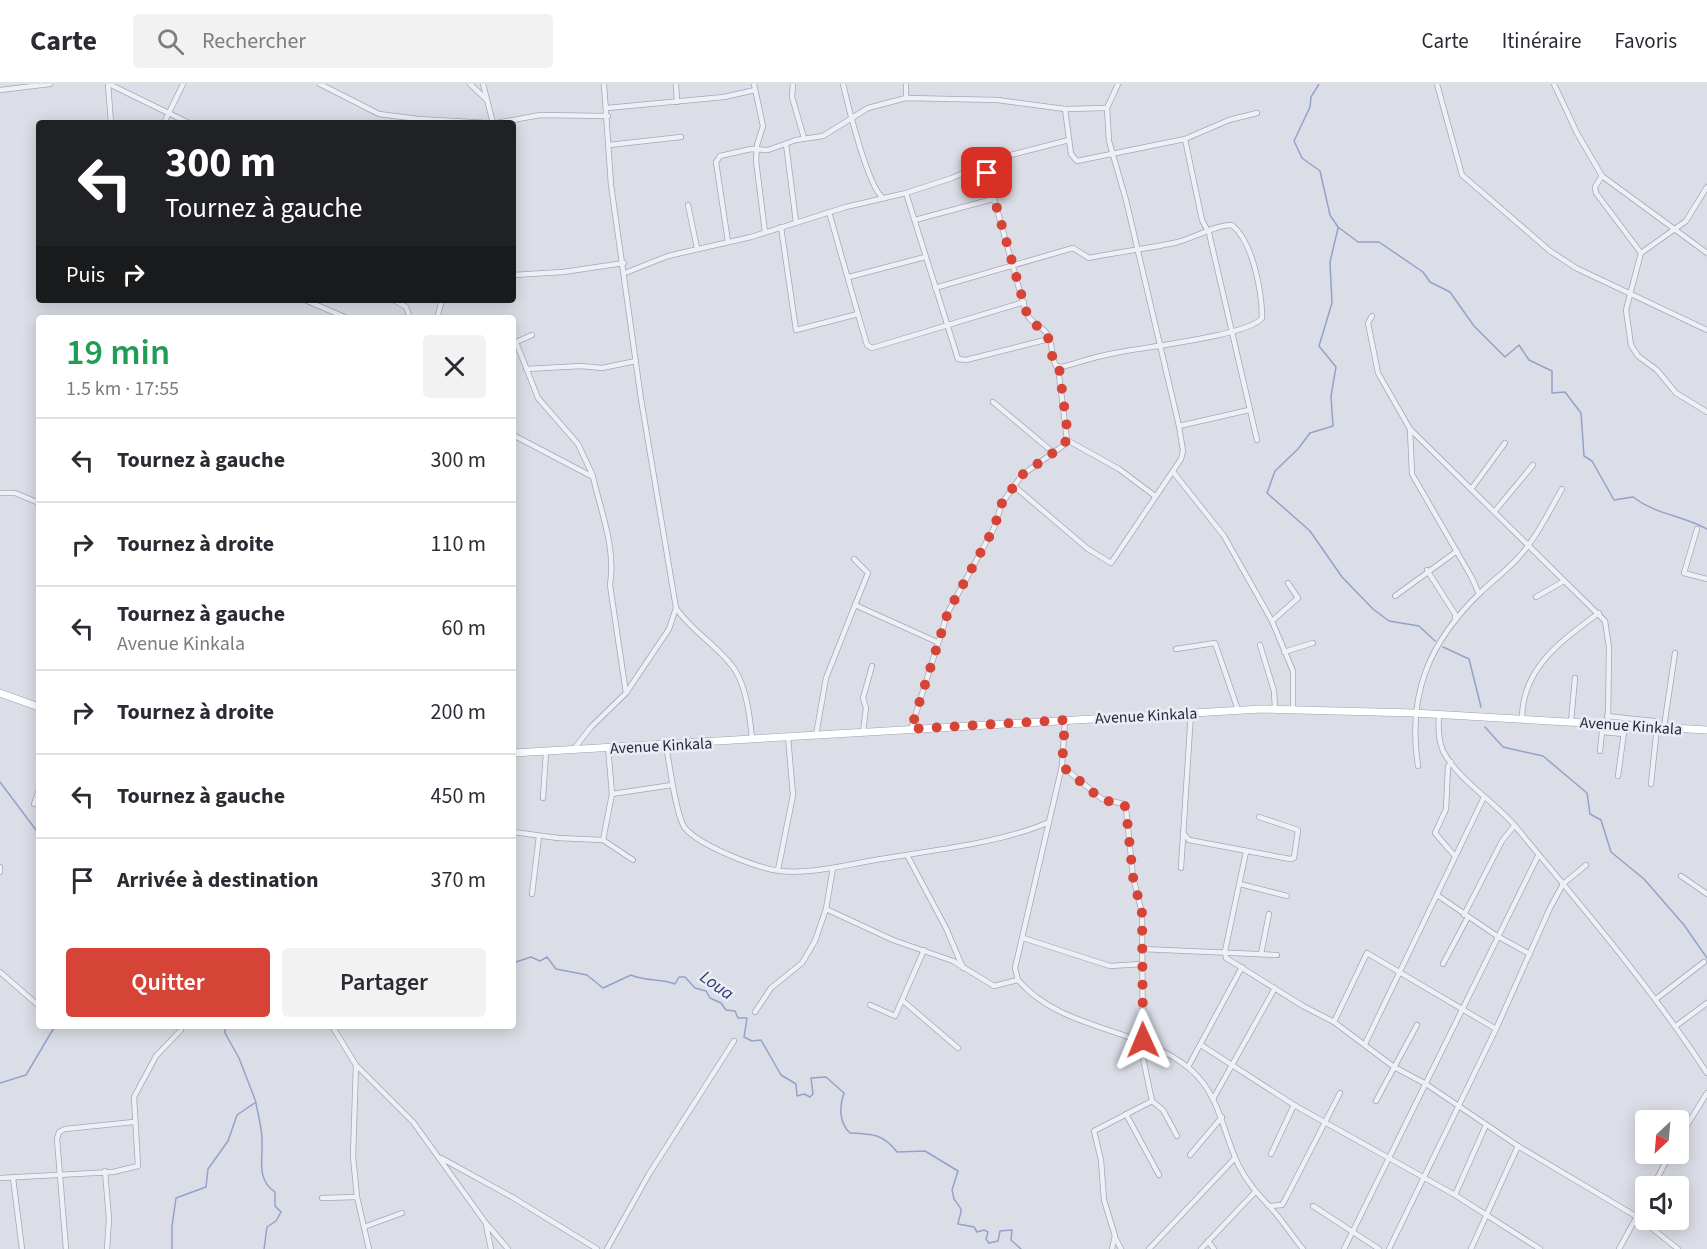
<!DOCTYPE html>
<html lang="fr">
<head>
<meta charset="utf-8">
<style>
	:root { --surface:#fff; --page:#f2f2f3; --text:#2b2b33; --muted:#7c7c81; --line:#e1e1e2; --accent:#d64437 }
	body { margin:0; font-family:"Source Sans 3",sans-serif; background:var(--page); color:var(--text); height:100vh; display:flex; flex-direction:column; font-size:22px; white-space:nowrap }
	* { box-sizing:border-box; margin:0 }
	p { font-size:20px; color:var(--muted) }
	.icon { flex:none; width:33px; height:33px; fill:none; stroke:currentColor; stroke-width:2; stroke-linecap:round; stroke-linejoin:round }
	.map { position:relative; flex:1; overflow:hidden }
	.sheet { position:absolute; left:36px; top:231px; width:480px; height:714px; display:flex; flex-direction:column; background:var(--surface); border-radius:6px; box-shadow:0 3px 15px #0003 }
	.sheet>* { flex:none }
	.banner { position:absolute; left:36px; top:36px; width:480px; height:183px; border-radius:6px; box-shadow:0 3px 15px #0003; background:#202124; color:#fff; overflow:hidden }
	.needle { width:39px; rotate:206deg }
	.tools { position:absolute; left:1635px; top:1026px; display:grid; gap:12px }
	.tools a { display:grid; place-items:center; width:54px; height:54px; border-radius:6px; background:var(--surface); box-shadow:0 3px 15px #0003; font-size:30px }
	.pin { position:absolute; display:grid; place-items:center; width:51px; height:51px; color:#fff; margin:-26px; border-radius:12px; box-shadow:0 3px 9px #0006 }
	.me { position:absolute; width:66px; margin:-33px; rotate:359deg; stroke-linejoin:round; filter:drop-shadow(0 0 4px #0008) }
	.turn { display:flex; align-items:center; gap:21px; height:126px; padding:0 30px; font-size:27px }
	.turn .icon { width:78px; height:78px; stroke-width:2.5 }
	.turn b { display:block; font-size:42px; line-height:51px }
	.then { display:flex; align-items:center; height:57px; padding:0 30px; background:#0003; gap:12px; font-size:22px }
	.round { display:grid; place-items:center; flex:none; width:63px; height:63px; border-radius:6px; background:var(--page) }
	.overview { display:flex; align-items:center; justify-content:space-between; height:102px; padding:0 30px }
	h1 { font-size:36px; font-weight:600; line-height:45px; color:#1e9e55 }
	.action { display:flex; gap:12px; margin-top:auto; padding:12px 30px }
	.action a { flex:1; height:69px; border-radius:6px; background:var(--accent); color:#fff; font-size:24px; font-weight:600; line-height:69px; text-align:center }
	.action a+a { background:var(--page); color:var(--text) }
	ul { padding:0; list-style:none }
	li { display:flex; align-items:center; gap:18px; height:84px; padding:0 30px; border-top:2px solid var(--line) }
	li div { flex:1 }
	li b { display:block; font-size:22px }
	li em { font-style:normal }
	header { display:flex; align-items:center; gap:36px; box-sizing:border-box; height:84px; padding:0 30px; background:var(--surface); border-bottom:2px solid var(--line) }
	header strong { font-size:28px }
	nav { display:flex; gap:33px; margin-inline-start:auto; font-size:21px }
	.search { width:420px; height:54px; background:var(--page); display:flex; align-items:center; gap:15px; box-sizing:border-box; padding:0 21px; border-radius:6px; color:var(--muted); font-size:22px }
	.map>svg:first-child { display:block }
</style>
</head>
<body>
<header>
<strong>Carte</strong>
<div class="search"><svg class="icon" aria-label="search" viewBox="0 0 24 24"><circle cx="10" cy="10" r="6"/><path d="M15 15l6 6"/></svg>Rechercher</div>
<nav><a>Carte</a><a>Itinéraire</a><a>Favoris</a></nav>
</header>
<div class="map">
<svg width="1707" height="1165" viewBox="0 0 1707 1165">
	<rect width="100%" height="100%" fill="#dcdee7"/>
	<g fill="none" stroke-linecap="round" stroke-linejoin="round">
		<g stroke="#94a2ca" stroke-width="1.5">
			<path d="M 1319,0 L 1311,13 L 1310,23 L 1294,57 L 1302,74 L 1320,87 L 1330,131 L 1338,143 L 1358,158 L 1379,158 L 1423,188 L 1430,198 L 1450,208 L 1474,242 L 1505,273 L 1519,261 L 1529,276 L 1552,287 L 1552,309 L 1565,308 L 1581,329 L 1584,372 L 1592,377 L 1614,416 L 1633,413 C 1658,432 1680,430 1707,445"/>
			<path d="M 1338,144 L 1330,178 L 1332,219 L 1319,262 L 1336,283 L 1331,312 L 1333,342 L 1310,349 L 1298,365 L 1275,387 L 1267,409 L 1310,447 L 1342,493 L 1373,525 L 1389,537 L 1419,542 L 1435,557"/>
			<path d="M 1443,563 L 1469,575 L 1481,623"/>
			<path d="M 1485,643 L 1503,663 L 1543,672 L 1587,709 L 1590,730 L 1601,736 L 1611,768 L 1644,795 L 1684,841 L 1707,874"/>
			<path d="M 0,698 L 39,750"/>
			<path d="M 513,879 L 531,873 L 540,877 L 547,873 L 556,885 L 587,891 L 603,904 L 631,891 C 647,898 661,894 675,900 L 679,893 L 685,893 L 695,904 L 706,907 L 710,914 L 721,919 L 726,926 L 735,927 L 738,934 L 747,934 L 744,953 L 752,957 L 761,956 L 781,991 L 796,1000 L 797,1012 L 804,1010 L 810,1013 L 813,1010 L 811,994 L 826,993 L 844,1009 C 839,1022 839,1039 850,1049 C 873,1050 883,1050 897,1068 L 925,1067 L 958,1087 L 952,1106 L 954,1115 C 965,1130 961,1123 958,1140 L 974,1143 L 977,1148 L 984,1146 L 988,1148 L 986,1155 L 989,1159 L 998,1157 L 1000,1147 L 1012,1146 L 1011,1156 L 1021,1165"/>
			<path d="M 0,999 L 26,991 L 55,942"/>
			<path d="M 256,1019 C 258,1031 262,1044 262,1056 C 263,1076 256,1095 275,1108 L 275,1122 L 281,1128 L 276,1137 L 267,1143 L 264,1165"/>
			<path d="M 172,1165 L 172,1142 L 176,1114 L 206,1103 L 208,1085 L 228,1057 L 237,1031 L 256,1018 L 239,974 L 225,949 L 225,942"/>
		</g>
		<defs>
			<g id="street">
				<path d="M 108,0 L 111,39"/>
				<path d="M 109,0 L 189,39"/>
				<path d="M 320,0 L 379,30 L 418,35 L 488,39"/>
				<path d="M 470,0 L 487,16"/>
				<path d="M 483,0 L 493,39"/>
				<path d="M 604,0 L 611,101 L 641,315 L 676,524 C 692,548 719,562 735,586 C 747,605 750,634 752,655"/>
				<path d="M 676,0 L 677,18"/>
				<path d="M 754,0 L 763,42 L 757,61 L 756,77 L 765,148"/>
				<path d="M 793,0 L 792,13 L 804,54"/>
				<path d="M 843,0 C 848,22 868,103 883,114"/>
				<path d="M 906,0 L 906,14"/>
				<path d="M 1437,0 L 1462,91 L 1550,167 L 1576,184 L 1707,246"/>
				<path d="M 1554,0 L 1577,49 L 1602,92 L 1707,169"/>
				<path d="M 0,6 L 50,0"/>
				<path d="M 607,24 L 724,13 L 755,6"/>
				<path d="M 1065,25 L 1071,70 L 1077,77 L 1185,55 L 1229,36 L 1257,29"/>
				<path d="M 164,39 L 183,0"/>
				<path d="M 497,39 L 540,31 L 608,32"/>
				<path d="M 1185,55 L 1202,136 L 1209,149 L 1257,356"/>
				<path d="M 786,60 L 796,138"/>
				<path d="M 609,61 L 681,53"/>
				<path d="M 1602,92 L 1595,103 L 1596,109 L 1641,169"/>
				<path d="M 1707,103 L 1686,137 L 1641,169 L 1626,226 L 1631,261 L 1638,272 L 1657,286 L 1676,309 L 1707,328"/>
				<path d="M 906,109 L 952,94 L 995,75 L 1069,56"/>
				<path d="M 688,121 L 697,164"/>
				<path d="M 829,128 L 858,230"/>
				<path d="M 915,136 L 993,115"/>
				<path d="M 781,143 L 796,246 L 858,230 L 867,261 L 872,264 L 1024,218"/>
				<path d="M 728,158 L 716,78 L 720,72 L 751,65 L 768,66 L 796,56 L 823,52 L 868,24 L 906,14 L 997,16 L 1065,25 L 1107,24"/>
				<path d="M 625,189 L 668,172 L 751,153 L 846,123 L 906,109 L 958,275 L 966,276 L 1049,255"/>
				<path d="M 513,191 L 563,188 L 624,179"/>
				<path d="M 849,193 L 925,173"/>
				<path d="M 935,204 L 1073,164 L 1089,174 C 1117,168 1146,165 1174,159 C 1193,155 1214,141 1232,141 C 1253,158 1262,208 1262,234 C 1248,252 1143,263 1115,269 C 1097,272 1080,278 1062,283 L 1056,282 C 1051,273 1053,260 1048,251 C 1042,241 1030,240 1026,228 C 1011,179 999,129 984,80"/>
				<path d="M 305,216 L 347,234"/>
				<path d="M 394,216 L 406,223 L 410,234"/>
				<path d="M 1372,232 L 1368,239 L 1378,289 L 1410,345 L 1605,537 L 1609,563 L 1608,639"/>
				<path d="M 437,234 L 442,216"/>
				<path d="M 532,251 L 516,258 L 538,314 L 578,360 L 593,392"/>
				<path d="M 1058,283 L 1067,356 L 1119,385 L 1155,412"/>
				<path d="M 526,285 L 581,282 L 602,284 L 636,277"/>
				<path d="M 993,318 L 1054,369"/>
				<path d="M 1179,342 L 1249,326"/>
				<path d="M 1410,345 L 1412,390 L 1472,494 L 1479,510"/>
				<path d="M 513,351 L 593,393 C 601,428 616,464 610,501 L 626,609"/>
				<path d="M 1174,389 L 1224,452 L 1272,537 L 1293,587 L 1293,625"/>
				<path d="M 1014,402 L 1088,465 L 1111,479 L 1181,375 L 1183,367 L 1179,342 L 1126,116 L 1109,57 L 1107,24 L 1118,0"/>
				<path d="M 1472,404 L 1505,359"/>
				<path d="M 0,409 L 15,409 L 39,419"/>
				<path d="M 1495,427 L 1533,381"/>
				<path d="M 1697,445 L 1684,489 L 1707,495"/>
				<path d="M 854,475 L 868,489 L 855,521"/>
				<path d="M 1427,486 L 1455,530 L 1455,537"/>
				<path d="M 1395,512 L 1457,467"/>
				<path d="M 1536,513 L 1564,497"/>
				<path d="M 1272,537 L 1298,514 L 1288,499"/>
				<path d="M 1260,561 L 1274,607 L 1275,624"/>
				<path d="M 1176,565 L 1215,559 L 1238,626"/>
				<path d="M 1284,568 L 1313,559"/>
				<path d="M 1439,631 C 1438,643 1438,655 1443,667 C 1459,697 1494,717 1516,743 C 1582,823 1650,902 1707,989"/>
				<path d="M 1607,632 L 1634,635"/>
				<path d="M 1522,635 C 1522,584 1561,557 1599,529"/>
				<path d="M 1571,637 L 1575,594"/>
				<path d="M 1633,641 L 1634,635 L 1654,637 L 1653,642"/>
				<path d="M 1664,643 L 1675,569"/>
				<path d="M 911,645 L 948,528 L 994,444 L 1002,419 L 1022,391 L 1064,361 L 1067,356"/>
				<path d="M 863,648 L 866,624 L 863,614 L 872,582"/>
				<path d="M 816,651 L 826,594 L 855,521 L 937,558"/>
				<path d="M 666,661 C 669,677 676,733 685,744 C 700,762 757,784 780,787 C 810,790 841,782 870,777 C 924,767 1000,760 1049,738"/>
				<path d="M 573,666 L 591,643 L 626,609 L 669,545 L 676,524"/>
				<path d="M 1600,667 L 1602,648 L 1624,650"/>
				<path d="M 1451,678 L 1448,683 L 1446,725 L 1435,749 L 1454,771"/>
				<path d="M 1062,682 L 1102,715 L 1124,720 L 1126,725 L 1133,793 L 1142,829 L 1143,974 L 1152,1017"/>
				<path d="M 1418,682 C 1407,611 1429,558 1480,509 C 1492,497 1506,487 1517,475 C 1536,455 1548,429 1562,405"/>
				<path d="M 1618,692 L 1625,641"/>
				<path d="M 1651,700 L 1657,643"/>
				<path d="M 612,710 L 672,701"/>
				<path d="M 543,714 L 546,668"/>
				<path d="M 34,720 L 39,706"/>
				<path d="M 513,748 L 558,754 L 603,756 L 612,710 L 608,663"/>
				<path d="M 1183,749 L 1189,756 L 1290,775 L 1294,774 L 1298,746 L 1259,733"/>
				<path d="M 603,756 L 633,776"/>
				<path d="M 1246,768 L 1225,867 L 1226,874 L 1303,922 L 1334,938 L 1394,983 L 1426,1000 L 1518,1062 L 1639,1134 L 1678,1165"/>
				<path d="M 907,771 L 946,844 L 963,884"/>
				<path d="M 0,783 L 0,788"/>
				<path d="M 833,784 L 826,825 L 893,856 L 953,877 L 994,902 L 1018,896 C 1063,948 1139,942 1190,985 C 1220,1010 1223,1050 1239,1082 C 1247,1098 1257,1109 1269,1122 C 1282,1135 1291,1151 1303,1165"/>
				<path d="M 1181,784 L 1191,628"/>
				<path d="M 778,786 L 793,711 L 788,653"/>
				<path d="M 1681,792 L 1707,810"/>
				<path d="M 1240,800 L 1287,812"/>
				<path d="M 532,810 L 539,752"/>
				<path d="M 1437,811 L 1497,852 L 1530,870"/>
				<path d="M 1464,831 L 1502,757 L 1514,742"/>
				<path d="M 1023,854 L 1110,882 L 1142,880"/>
				<path d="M 1142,865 L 1277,871"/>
				<path d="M 1261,870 L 1269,830"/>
				<path d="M 1443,880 L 1468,833"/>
				<path d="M 0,888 L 39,922"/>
				<path d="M 1018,896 L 1015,884 L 1062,682 L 1065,636"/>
				<path d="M 1656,915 L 1704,878"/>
				<path d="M 902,916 L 958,964"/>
				<path d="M 870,921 L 895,932 L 924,866"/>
				<path d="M 755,928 L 771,904 L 802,879 L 815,857 L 826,825"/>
				<path d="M 1334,938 L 1367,869 L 1496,945"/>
				<path d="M 332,942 L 356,981 L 413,1038 L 485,1138 L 508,1165"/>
				<path d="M 1676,942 L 1707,919"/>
				<path d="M 1365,960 L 1484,713"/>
				<path d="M 1201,961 L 1294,1021 L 1455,1111 L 1540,1165"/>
				<path d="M 356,981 L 353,1072 L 357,1113 L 369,1165"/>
				<path d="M 1188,983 L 1242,883"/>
				<path d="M 1213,1015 L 1275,904"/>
				<path d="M 1152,1017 L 1163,1026 L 1177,1052"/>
				<path d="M 1376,1017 L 1417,941"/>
				<path d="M 1126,1030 L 1159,1091"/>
				<path d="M 1678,1056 L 1707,1009"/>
				<path d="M 1271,1070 L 1294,1021"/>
				<path d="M 1190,1071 L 1222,1033"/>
				<path d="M 441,1074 L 512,1113 L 597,1165"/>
				<path d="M 105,1087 L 109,1135 L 107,1165"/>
				<path d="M 0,1094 L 113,1088 L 138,1082 L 134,1013 L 156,972 L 181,946 L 181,942"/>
				<path d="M 13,1094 L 22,1165"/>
				<path d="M 1653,1102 L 1670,1070"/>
				<path d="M 1455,1111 L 1486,1041"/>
				<path d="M 322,1114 L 357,1113"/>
				<path d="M 1270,1122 L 1282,1121 L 1286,1114 L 1340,1009"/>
				<path d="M 1313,1122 L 1379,1165"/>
				<path d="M 486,1141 L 491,1165"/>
				<path d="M 364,1143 L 402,1129"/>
				<path d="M 1116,1155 L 1121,1165"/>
				<path d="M 1208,1157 L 1214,1165"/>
				<path d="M 66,1165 L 57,1055 L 59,1048 L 65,1045 L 134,1038"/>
				<path d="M 607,1165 L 649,1090 L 734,957"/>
				<path d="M 1112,1165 L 1115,1152 L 1104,1116 L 1101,1076 L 1094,1047 L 1152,1017"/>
				<path d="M 1149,1165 L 1235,1074"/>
				<path d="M 1201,1165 L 1255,1108"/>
				<path d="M 1344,1165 L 1538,772"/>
				<path d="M 1389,1165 L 1496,945 L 1550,824 L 1563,800 L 1586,781"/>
				<path d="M 1471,1165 L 1518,1062"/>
				<path d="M 1619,1165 L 1646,1116"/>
			</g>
			<g id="primary">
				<path d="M 0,609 L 39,623"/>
				<path d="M 513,669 L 1261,625 L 1414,629 L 1707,646"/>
			</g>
		</defs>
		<use href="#street" stroke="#a5a7b5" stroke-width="6"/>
		<use href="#primary" stroke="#9b9fb4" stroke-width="8"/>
		<use href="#street" stroke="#eff0f6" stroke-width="4.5"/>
		<use href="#primary" stroke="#fff" stroke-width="7"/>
	</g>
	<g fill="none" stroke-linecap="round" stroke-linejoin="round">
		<path stroke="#d64437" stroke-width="10" stroke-dasharray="0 18" d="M 987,89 L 1026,227 L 1033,239 L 1047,249 L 1054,280 L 1059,283 L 1068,352 L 1064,361 L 1022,391 L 1002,419 L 994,444 L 948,528 L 911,645 L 1065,636 L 1062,682 L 1102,716 L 1124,720 L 1126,725 L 1133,793 L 1142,829 L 1143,956"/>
	</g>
	<g text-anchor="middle" stroke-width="5" stroke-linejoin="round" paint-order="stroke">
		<g font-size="16" fill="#25283f" stroke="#ebedf5">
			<text transform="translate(1146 631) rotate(-3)" y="6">Avenue Kinkala</text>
			<text transform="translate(1631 641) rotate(4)" y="6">Avenue Kinkala</text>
			<text transform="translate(661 661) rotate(-3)" y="6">Avenue Kinkala</text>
		</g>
		<g font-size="18" font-style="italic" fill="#2d3c75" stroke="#ebedf5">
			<text transform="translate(717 901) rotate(35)" y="6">Loua</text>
		</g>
	</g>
</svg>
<div class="tools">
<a><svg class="needle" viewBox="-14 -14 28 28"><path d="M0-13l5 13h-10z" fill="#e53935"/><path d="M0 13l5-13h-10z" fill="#7c7c81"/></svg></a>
<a><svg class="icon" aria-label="sound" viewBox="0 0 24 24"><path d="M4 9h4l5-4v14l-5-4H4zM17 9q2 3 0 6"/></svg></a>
</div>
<div class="pin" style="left:987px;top:89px;background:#d93025"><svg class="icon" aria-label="arrive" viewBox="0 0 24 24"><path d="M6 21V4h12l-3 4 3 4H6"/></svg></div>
<svg class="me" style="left:1143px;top:956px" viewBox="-20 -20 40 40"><path d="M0-17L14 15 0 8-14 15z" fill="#d64437" stroke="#fff" stroke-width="4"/></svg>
<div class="banner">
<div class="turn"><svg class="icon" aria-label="left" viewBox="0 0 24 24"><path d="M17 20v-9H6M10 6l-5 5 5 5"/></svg><div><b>300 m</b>Tournez à gauche</div></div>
<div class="then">Puis<svg class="icon" aria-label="right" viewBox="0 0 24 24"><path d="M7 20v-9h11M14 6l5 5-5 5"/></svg></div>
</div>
<section class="sheet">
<div class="overview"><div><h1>19 min</h1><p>1.5 km · 17:55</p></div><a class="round"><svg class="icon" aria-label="close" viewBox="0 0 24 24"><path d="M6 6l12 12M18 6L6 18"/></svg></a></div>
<ul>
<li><svg class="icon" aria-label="left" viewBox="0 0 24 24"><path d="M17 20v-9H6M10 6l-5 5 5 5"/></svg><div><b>Tournez à gauche</b></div><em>300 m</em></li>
<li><svg class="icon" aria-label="right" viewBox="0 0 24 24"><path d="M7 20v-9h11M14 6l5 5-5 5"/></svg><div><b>Tournez à droite</b></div><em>110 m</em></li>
<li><svg class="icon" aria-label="left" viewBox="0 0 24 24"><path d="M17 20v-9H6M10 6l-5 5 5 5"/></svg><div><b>Tournez à gauche</b><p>Avenue Kinkala</p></div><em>60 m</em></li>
<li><svg class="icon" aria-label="right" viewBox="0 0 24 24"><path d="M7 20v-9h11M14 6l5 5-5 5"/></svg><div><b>Tournez à droite</b></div><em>200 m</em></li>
<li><svg class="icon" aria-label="left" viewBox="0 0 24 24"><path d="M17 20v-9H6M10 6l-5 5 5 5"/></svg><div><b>Tournez à gauche</b></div><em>450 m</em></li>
<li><svg class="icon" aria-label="arrive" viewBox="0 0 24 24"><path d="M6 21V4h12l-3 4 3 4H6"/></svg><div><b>Arrivée à destination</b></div><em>370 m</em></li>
</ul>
<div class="action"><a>Quitter</a><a>Partager</a></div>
</section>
</div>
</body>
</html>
